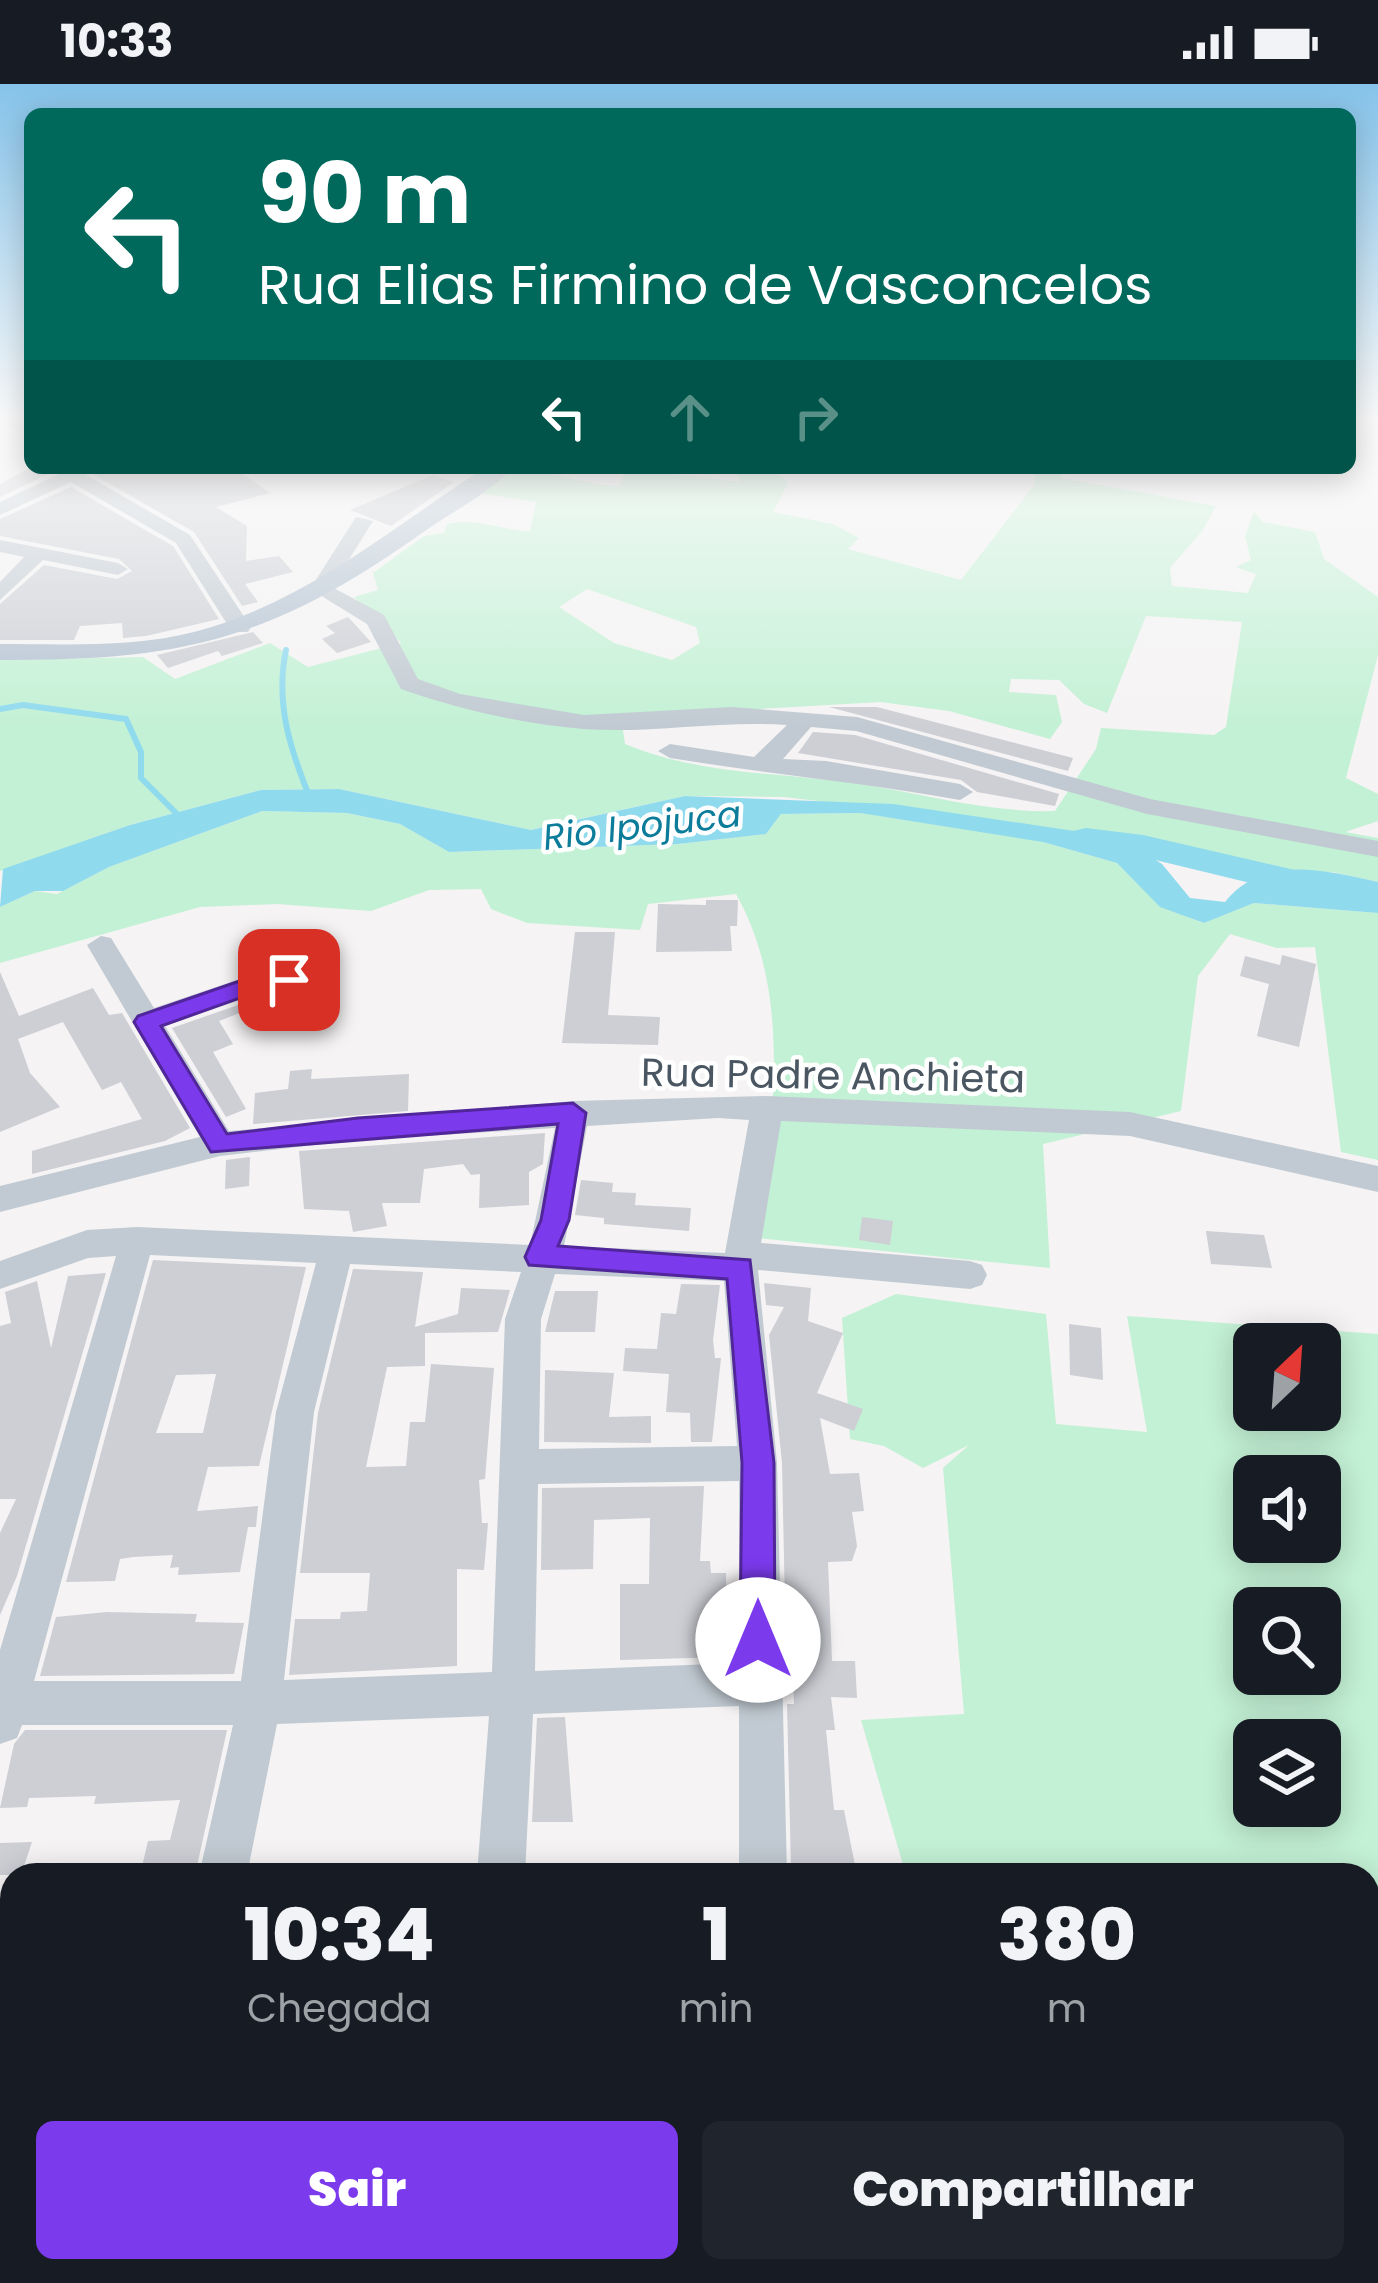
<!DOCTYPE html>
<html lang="pt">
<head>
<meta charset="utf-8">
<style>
	:root { --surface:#171b24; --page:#20242c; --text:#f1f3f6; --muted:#9ea1a6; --accent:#7c3aed }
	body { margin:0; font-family:Poppins,sans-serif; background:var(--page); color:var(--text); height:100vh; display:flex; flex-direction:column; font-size:45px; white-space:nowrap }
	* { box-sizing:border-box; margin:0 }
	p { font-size:39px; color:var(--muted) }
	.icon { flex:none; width:66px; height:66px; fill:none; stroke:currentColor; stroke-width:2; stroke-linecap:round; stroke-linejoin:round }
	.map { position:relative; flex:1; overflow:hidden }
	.details { position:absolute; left:0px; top:1779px; width:1380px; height:420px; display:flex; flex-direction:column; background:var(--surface); border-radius:36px 36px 0 0; box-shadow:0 6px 30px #0003 }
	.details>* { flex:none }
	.top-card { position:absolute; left:24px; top:24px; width:1332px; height:366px; border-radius:18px; box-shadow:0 6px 30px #0003; background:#00695c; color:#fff; overflow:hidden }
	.needle { width:78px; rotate:25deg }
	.tools { position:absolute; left:1233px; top:1239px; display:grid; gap:24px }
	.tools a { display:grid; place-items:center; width:108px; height:108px; border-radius:18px; background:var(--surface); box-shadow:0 6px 30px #0003; font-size:60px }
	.pin { position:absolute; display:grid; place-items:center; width:102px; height:102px; color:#fff; margin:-51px; border-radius:24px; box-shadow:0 6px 18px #0006 }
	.me { position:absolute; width:132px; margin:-66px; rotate:0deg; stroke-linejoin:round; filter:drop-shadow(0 0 9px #0008) }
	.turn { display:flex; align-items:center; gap:42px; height:252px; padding:0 36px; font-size:54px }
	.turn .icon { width:156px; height:156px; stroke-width:2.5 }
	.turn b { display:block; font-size:84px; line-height:102px }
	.lanes { display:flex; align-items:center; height:114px; padding:0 36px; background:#0003; justify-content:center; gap:60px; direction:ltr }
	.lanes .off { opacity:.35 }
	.eta { display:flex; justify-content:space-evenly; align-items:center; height:204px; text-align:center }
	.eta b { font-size:72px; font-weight:800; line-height:84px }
	.action { display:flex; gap:24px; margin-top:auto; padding:24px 36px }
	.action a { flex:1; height:138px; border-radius:18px; background:var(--accent); color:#fff; font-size:48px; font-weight:800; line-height:138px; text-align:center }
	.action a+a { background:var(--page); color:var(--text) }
	.status { display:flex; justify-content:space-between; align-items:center; height:84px; padding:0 60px; background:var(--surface); direction:ltr }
	.status svg { height:33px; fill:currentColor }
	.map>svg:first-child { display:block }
</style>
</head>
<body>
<div class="status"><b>10:33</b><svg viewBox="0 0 49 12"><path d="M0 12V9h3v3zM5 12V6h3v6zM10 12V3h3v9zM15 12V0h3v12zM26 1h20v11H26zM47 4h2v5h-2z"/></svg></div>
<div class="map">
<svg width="1378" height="2199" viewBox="0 0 1378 2199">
	<rect width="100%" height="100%" fill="#f5f3f3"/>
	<g fill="#c3f1d5" fill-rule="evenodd">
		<path d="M 510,384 C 550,384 580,402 620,402 L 625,384 L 740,398 L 735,384 L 773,384 L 788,399 L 773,428 L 833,440 L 859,454 L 848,465 L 961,496 L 1035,400 L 1035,384 L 1066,384 L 1060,394 L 1216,422 L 1203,446 L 1170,484 L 1172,502 L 1248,509 L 1256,490 L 1236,483 L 1251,476 L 1245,452 L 1254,428 L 1263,438 L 1315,448 L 1324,475 L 1378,513 L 1378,571 L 1346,694 L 1378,710 L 1378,737 L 1345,748 L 1378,754 L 1378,798 L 1333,788 L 1263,787 L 1145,756 L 784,713 L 685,712 L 531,746 L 339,705 L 261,706 L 130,741 L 0,787 L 0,576 L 143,573 L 175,595 L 270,559 L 308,583 L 401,559 L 354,513 L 378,506 L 373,489 L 424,452 L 444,449 L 447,440 C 477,433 500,446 530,447 L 536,418 L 478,409 ZM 587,505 L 696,543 L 700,559 L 672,576 L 614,559 L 559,523 ZM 1146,532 L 1242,538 L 1226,643 L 1214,651 L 1101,644 L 1096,665 L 1055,727 C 987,729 921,709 853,699 C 775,688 700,691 625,660 L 621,633 L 880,618 L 949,627 L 1050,655 L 1062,638 L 1056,611 L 1009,608 L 1011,595 L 1059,596 L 1084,620 L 1107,629 Z"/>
		<path d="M 262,727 L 347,729 L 400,740 L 449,768 L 678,760 L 766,750 L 781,730 L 860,729 L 1033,755 L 1117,779 L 1160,822 L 1203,839 L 1254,819 L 1378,829 L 1378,1076 L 1341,1068 L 1315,863 L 1277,864 L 1230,850 L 1198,892 L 1181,1027 L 1043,1060 L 1050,1184 L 757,1154 C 772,1043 794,912 736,810 L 648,820 L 640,846 L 527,839 L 491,825 L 481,805 L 429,806 L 371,827 L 277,820 L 200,823 L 0,879 L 0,823 L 35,807 L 57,810 L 109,783 Z"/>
		<path d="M 896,1210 L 1046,1230 L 1056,1340 L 1147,1348 L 1127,1232 L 1378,1250 L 1378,2199 L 1143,2199 L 1142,2187 L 1368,2187 L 1368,1791 L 906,1791 L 861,1636 L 964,1630 L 943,1384 L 969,1361 L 923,1384 L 884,1362 L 850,1355 L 842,1234 ZM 1254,1260 L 1320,1260 L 1320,1326 L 1254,1326 ZM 1254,1392 L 1320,1392 L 1320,1458 L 1254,1458 ZM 1254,1524 L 1320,1524 L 1320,1590 L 1254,1590 ZM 1254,1656 L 1320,1656 L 1320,1722 L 1254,1722 Z"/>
	</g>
	<path fill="#90daee" d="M 339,705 L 531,746 L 685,712 L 893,720 L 1121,754 L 1162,780 L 1190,814 L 1225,818 C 1264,770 1324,786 1378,798 L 1378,829 L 1254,819 L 1204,839 L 1160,823 L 1117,779 L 1043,758 L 860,729 L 781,730 L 766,750 L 678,760 L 449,768 L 400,740 L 347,729 L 262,727 L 109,783 L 63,807 L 35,807 L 0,823 L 3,785 L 130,741 L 261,706 Z"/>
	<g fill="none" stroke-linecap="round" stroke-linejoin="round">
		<g stroke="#90daee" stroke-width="6">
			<path d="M 286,566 C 275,619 290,665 310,714"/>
			<path d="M 0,625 L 23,621 L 126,635 L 141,668 L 141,694 L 184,737"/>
		</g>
		<path fill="#90daee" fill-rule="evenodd" d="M 1086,744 L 1143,751 L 1312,790 L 1330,802 L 1312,814 L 1143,773 L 1073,763 L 1068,755 L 1073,747 Z"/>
	</g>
	<g fill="#cdcfd5" fill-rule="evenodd">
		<path d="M 30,384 L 61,384 L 0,413 L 0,400 Z"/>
		<path d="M 100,384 L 221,384 L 222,391 L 237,386 L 270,409 L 216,423 L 247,442 L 246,477 L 279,472 L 293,488 L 245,500 L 258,518 L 242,522 L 194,448 L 94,391 Z"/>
		<path d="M 433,391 L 454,398 L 391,442 L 350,426 Z"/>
		<path d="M 71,403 L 173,462 L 219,535 L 146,552 L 123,554 L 122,539 L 80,542 L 74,556 L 0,556 L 0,520 L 44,481 L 117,495 L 132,487 L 119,475 L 0,452 L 0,435 Z"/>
		<path d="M 348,533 L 371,558 L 337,569 L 322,555 L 335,549 L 326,542 Z"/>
		<path d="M 253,548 L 263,559 L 222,572 L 218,567 L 168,584 L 157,571 Z"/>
		<path d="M 829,623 L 877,623 L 1073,674 L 1068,687 Z"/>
		<path d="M 813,648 L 855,651 L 1059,710 L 1055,722 L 977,708 L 961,696 L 798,669 Z"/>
		<path d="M 706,816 L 738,816 L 737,842 L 730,842 L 732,867 L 656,868 L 658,820 L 706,821 Z"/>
		<path d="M 575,848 L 615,848 L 608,931 L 660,933 L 658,961 L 562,959 Z"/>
		<path d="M 1282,871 L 1316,880 L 1299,963 L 1257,952 L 1269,900 L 1240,892 L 1245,872 L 1280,881 Z"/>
		<path d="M 0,888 L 19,932 L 93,904 L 109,931 L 122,929 L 190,1044 L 165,1057 L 32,1090 L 32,1067 L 142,1035 L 121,998 L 102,1006 L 63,938 L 18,955 L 30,989 L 60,1023 L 0,1048 Z"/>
		<path d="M 241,920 L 245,927 L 219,937 L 233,960 L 213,968 L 246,1025 L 226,1033 L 172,944 Z"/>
		<path d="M 312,985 L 311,995 L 409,990 L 408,1027 L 253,1040 L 255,1009 L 288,1005 L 290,987 Z"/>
		<path d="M 545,1049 L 543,1080 L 529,1088 L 529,1121 L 479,1124 L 480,1090 L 471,1091 L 463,1080 L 424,1085 L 420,1119 L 382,1119 L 387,1142 L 353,1148 L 349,1127 L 304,1125 L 299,1067 Z"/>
		<path d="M 250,1073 L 249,1102 L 225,1105 L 226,1076 Z"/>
		<path d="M 581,1096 L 613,1099 L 612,1108 L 636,1109 L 635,1121 L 691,1124 L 689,1147 L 604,1140 L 604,1134 L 575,1131 Z"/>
		<path d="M 862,1133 L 893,1137 L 890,1161 L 859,1156 Z"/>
		<path d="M 1206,1147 L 1264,1151 L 1272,1184 L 1211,1180 Z"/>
		<path d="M 153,1176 L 306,1183 L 259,1382 L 208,1383 L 197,1427 L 258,1422 L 256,1443 L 248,1443 L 240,1488 L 178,1491 L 179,1483 L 170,1484 L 173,1471 L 133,1473 L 120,1475 L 115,1497 L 66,1498 ZM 216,1290 L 203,1349 L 156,1349 L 176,1291 Z"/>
		<path d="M 353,1185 L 423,1188 L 415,1243 L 458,1230 L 461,1204 L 510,1206 L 498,1248 L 425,1249 L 425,1282 L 387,1283 L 366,1383 L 406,1382 L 410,1338 L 425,1338 L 431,1280 L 494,1284 L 485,1395 L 479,1396 L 482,1439 L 488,1439 L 484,1486 L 457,1485 L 457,1582 L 289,1591 L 295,1535 L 340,1535 L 341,1528 L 367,1527 L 370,1489 L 300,1489 L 318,1329 Z"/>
		<path d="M 106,1189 L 17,1492 L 0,1531 L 0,1449 L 16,1415 L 0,1415 L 0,1242 L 11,1239 L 5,1208 L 37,1197 L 51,1264 L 68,1192 Z"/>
		<path d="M 764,1199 L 811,1204 L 808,1237 L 843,1249 L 817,1309 L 863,1325 L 854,1347 L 820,1334 L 830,1390 L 859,1389 L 864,1427 L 852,1428 L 857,1462 L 852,1477 L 828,1478 L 832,1577 L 855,1577 L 857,1614 L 831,1613 L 835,1646 L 826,1646 L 834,1726 L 844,1726 L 857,1791 L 796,1791 L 791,1785 L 787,1620 L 794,1620 L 792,1569 L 786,1569 L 782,1379 L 769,1251 L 784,1223 L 766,1221 Z"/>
		<path d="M 681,1200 L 720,1201 L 713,1256 L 715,1274 L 721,1274 L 712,1358 L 691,1358 L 690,1329 L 666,1328 L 669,1290 L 623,1287 L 625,1264 L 657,1265 L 661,1229 L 676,1230 Z"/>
		<path d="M 555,1207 L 598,1207 L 595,1248 L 545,1248 Z"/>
		<path d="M 1069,1240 L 1101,1244 L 1103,1296 L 1070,1291 Z"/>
		<path d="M 545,1286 L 614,1289 L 609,1333 L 651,1332 L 651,1359 L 544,1358 Z"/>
		<path d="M 704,1402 L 700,1477 L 710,1477 L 711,1489 L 726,1489 L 728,1573 L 620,1576 L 620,1500 L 649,1500 L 650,1434 L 594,1436 L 593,1485 L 541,1486 L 542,1404 Z"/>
		<path d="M 107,1528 L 197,1530 L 195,1538 L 244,1539 L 234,1590 L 40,1592 L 56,1533 Z"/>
		<path d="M 565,1633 L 573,1738 L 532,1738 L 537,1634 Z"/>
		<path d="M 25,1646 L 227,1646 L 195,1791 L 140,1791 L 148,1757 L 170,1756 L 180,1716 L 94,1720 L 96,1712 L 29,1714 L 27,1723 L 0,1724 L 14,1660 Z"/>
		<path d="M 32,1758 L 21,1791 L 0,1791 L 0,1759 Z"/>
	</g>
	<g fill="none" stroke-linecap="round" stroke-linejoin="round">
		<g fill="#c1cad2" fill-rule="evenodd">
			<path d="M 0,336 L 30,338 L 30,348 L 0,341 Z"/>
			<path d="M 72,384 L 96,384 L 86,391 L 190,451 L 251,543 L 248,548 L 232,548 L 176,459 L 71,398 L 0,431 L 0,418 Z"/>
			<path d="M 356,433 L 373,437 L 332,503 L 384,531 L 418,595 L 460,610 L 584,631 L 732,623 L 857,633 L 1150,715 L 1378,757 L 1378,773 L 1147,730 L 856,647 L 811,643 L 783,675 L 826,677 L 960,700 L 973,708 L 960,716 C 863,698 767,690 670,674 L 658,667 L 670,660 L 754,673 L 787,641 C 719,636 650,650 583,645 C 522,640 458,625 401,605 L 367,540 L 310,505 Z"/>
			<path d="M 0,456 L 118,479 L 128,485 L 118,491 L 43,476 L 0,516 L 0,498 L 24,473 L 0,468 Z"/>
			<path d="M 101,852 L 111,854 L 154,924 L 266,886 L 299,889 L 303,896 L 299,903 L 268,906 L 165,942 L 229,1047 L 573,1017 L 767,1012 L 1130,1028 L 1378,1082 L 1378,1108 L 1130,1052 L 781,1037 L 761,1159 L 970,1177 L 982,1181 L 987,1191 L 982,1201 L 970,1205 L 758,1186 L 777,1379 L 787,1791 L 739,1791 L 739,1622 L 533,1630 L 525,1791 L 477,1791 L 489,1632 L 277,1640 L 247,1791 L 199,1791 L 233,1641 L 22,1641 L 17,1654 L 0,1660 L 0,1566 L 116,1172 L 88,1174 L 0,1205 L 0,1177 L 87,1146 L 137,1143 L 530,1161 L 555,1044 L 358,1056 L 220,1072 L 0,1128 L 0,1102 L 200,1053 L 87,861 ZM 718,1034 L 749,1036 L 725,1169 L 564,1162 L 587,1042 ZM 150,1171 L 316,1179 L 276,1328 L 241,1597 L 34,1597 ZM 350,1180 L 521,1188 L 505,1235 L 492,1588 L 284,1596 L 314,1328 ZM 555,1190 L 724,1197 L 737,1362 L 539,1365 L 541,1235 ZM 739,1397 L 739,1579 L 535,1587 L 538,1400 Z"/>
			<path d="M 111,2187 L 167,2187 L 164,2199 L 108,2199 Z"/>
			<path d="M 443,2187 L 499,2187 L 498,2199 L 442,2199 Z"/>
			<path d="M 759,2187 L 815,2187 L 816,2199 L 760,2199 Z"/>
		</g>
		<path fill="#b3c2d1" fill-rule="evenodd" d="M 484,384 L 512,384 C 489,410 451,428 422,449 C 271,556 183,577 0,576 L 0,560 C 64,560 132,564 194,548 C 303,520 392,444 484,384 Z"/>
	</g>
	<linearGradient id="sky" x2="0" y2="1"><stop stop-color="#85c3ea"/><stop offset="0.52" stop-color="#fafafa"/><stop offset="1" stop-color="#fafafa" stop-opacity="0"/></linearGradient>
	<rect width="1378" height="644" fill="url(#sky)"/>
	<path fill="#7c3aed" stroke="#51269a" stroke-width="3" d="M 266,888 L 289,888 L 301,896 L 297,902 L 268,904 L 161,942 L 227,1050 L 358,1034 L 573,1019 L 586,1029 L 569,1136 L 558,1162 L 750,1176 L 774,1379 L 775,1556 L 770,1568 L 758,1573 L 745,1568 L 740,1556 L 742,1379 L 727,1195 L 529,1181 L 525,1173 L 541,1136 L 558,1040 L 211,1068 L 134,938 L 138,932 Z"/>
	<g text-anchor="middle" stroke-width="9" stroke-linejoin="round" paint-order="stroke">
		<g font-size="36" font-style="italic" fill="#0c7c9b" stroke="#fff">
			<text transform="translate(642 741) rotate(-7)" y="13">Rio Ipojuca</text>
		</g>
		<g font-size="39" fill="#4a5661" stroke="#fff">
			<text transform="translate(833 991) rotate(1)" y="14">Rua Padre Anchieta</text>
		</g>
	</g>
</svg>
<div class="tools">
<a><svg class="needle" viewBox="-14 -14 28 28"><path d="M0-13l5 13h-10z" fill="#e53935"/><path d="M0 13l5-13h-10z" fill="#9ea1a6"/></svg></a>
<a><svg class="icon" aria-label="sound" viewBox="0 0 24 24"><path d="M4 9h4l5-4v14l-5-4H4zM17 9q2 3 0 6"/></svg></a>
<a><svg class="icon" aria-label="search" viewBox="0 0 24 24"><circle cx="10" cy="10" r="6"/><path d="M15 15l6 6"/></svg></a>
<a><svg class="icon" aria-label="layers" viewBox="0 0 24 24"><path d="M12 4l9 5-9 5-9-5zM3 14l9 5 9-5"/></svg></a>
</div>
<div class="pin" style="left:289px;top:896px;background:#d93025"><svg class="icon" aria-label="arrive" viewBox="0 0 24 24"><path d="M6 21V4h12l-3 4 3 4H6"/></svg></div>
<svg class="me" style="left:758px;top:1556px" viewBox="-20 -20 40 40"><circle r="19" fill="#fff"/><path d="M0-13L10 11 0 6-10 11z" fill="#7c3aed"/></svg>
<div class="top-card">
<div class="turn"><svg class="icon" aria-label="left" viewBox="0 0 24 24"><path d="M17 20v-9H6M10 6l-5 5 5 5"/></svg><div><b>90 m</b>Rua Elias Firmino de Vasconcelos</div></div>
<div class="lanes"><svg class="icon" aria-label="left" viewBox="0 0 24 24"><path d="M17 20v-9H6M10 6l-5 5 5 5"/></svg><svg class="icon off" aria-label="ahead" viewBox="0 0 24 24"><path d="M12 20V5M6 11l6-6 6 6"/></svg><svg class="icon off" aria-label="right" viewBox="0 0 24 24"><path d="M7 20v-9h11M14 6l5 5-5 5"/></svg></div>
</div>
<section class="details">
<div class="eta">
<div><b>10:34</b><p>Chegada</p></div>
<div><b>1</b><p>min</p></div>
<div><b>380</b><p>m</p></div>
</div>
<div class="action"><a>Sair</a><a>Compartilhar</a></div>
</section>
</div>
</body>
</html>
